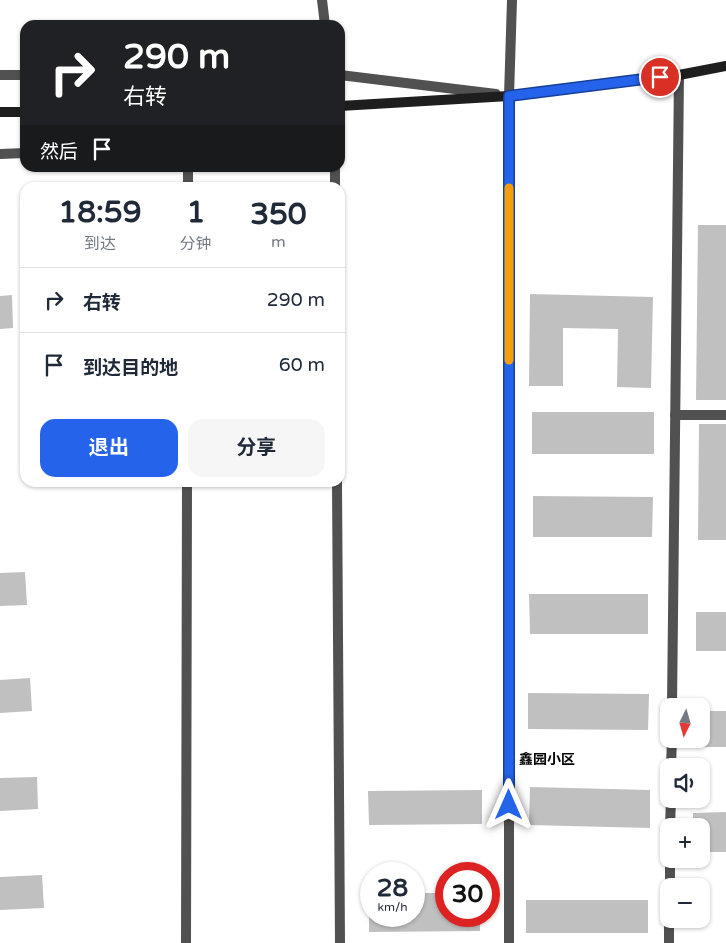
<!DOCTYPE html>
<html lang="zh">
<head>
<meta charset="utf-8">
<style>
	:root { --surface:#fff; --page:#f6f6f7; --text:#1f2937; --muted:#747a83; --line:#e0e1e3; --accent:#2563eb }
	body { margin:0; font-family:"Varela Round","Noto Sans SC",sans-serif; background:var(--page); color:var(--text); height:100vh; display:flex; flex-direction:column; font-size:19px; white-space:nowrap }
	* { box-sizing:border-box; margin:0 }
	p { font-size:16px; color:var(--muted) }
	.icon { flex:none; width:28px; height:28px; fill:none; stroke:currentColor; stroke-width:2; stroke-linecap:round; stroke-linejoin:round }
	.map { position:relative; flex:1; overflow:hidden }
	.panel { position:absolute; left:20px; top:182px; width:325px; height:305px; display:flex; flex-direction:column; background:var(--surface); border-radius:15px; box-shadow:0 1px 4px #0004 }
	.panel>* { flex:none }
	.banner { position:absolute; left:20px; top:20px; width:325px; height:152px; border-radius:15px; box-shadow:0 1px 4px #0004; background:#202124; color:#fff; overflow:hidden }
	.needle { width:32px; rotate:185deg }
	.tools { position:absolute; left:660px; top:698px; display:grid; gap:10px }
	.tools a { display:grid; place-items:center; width:50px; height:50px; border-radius:10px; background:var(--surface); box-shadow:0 1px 4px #0004; font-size:25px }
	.speed { position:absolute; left:360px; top:862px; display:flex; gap:10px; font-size:25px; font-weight:700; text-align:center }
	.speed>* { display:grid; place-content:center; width:65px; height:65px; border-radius:50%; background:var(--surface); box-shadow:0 1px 4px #0004; line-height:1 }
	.speed small { font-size:12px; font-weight:400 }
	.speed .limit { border:8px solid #d22; background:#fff; color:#111 }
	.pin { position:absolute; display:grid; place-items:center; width:42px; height:42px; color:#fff; margin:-21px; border:2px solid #fff; border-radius:50%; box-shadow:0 1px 5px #0007 }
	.me { position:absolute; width:55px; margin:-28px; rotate:0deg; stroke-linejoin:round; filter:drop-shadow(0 0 4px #0008) }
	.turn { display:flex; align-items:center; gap:18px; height:105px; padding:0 20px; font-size:22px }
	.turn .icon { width:65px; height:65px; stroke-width:2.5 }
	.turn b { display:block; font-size:35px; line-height:42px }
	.then { display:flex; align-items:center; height:48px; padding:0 20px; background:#0003; gap:10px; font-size:19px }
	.eta { display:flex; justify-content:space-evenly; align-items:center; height:85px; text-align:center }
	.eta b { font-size:30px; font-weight:700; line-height:35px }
	.cta { display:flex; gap:10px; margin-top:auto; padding:10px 20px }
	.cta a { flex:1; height:58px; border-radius:15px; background:var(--accent); color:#fff; font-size:20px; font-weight:700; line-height:58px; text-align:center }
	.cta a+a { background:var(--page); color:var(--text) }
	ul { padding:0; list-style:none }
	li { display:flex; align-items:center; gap:15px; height:65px; padding:0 20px; border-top:1px solid var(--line) }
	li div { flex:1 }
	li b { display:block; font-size:19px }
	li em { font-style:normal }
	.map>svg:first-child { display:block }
</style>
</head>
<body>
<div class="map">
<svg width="726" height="943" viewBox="0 0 726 943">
	<rect width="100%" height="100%" fill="#fff"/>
	<g fill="#c0c0c0">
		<path d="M 698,225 L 726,225 L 726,400 L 696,400 Z"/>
		<path d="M 530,294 L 653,297 L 651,388 L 617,387 L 618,329 L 563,328 L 563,386 L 529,386 Z"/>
		<path d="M 12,295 L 13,328 L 0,329 L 0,296 Z"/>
		<rect x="532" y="412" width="122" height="42"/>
		<path d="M 699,424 L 726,424 L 726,540 L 698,540 Z"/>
		<path d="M 533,496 L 653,497 L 652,537 L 533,537 Z"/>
		<path d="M 25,572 L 27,605 L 0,606 L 0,573 Z"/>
		<path d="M 529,594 L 648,594 L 648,634 L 530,634 Z"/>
		<rect x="696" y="612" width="30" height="39"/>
		<path d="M 30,678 L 32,711 L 0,713 L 0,680 Z"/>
		<path d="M 528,693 L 649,694 L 648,730 L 528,729 Z"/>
		<path d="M 701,711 L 726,711 L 726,747 L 691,747 L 691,739 L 701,739 Z"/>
		<path d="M 37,777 L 38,809 L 0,811 L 0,778 Z"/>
		<path d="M 530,787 L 650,790 L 650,828 L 529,825 Z"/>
		<path d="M 482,790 L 482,824 L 369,825 L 368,791 Z"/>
		<path d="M 726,812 L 726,852 L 701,852 L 701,826 L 693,826 L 693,813 Z"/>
		<path d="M 42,875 L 44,908 L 0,910 L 0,877 Z"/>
		<path d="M 369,893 L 371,893 L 371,916 L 414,916 L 414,893 L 446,893 L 446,916 L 480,916 L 480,931 L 369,932 Z"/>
		<rect x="526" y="900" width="122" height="33"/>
	</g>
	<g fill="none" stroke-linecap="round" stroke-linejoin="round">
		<g stroke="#515151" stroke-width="10">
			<path d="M 322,0 L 325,25"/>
			<path d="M 0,75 L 25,75"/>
			<path d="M 340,75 L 496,94"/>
			<path d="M 0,154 L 25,153"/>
			<path d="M 335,168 L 335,188"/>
			<path d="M 188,188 L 188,168"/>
			<path d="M 675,415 L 726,415"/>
			<path d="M 337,482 L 340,943"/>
			<path d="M 672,706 L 679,75"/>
			<path d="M 671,766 L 672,739"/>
			<path d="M 670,826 L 671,799"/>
			<path d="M 670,886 L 670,859"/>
			<path d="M 186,943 L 187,482"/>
			<path d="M 509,943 L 509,96 L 512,0"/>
			<path d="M 669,943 L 669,919"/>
		</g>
		<g stroke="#1e1e1e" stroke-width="10">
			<path d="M 340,106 L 509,96 L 679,75 L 726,66"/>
			<path d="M 0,112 L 25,112"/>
		</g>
	</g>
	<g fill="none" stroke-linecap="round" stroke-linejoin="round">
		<defs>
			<path id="route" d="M 509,805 L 509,96 L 660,77"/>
		</defs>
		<use href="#route" stroke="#184099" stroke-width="12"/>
		<use href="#route" stroke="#2563eb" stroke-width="9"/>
		<path stroke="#f59e0b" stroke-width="9" d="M 509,360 L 509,188"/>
	</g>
	<g text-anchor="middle" stroke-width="4" stroke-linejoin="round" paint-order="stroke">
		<g font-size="14" font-weight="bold" fill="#000" stroke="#fff">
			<text x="547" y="764">鑫园小区</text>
		</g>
	</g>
</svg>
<div class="tools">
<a><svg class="needle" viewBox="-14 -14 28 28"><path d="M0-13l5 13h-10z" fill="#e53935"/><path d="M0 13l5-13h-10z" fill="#747a83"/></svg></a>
<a><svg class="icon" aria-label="sound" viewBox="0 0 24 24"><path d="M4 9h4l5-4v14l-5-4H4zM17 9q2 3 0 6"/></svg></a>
<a>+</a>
<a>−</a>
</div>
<div class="speed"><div>28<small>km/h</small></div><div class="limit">30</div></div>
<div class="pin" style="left:660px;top:77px;background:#d93025"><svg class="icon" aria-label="arrive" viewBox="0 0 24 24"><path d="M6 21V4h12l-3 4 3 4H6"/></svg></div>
<svg class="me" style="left:509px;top:805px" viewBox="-20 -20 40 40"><path d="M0-17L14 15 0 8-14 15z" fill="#2563eb" stroke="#fff" stroke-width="4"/></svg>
<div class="banner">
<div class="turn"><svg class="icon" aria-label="right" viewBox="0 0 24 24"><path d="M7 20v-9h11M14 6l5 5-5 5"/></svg><div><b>290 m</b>右转</div></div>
<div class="then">然后<svg class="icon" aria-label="arrive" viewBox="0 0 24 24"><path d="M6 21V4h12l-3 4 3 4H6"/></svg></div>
</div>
<section class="panel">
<div class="eta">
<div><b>18:59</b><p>到达</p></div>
<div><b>1</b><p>分钟</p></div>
<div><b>350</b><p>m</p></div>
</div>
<ul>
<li><svg class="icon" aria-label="right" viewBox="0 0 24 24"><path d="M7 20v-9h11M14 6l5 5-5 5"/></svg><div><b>右转</b></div><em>290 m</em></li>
<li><svg class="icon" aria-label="arrive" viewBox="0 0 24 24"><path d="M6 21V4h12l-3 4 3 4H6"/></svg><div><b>到达目的地</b></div><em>60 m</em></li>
</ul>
<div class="cta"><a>退出</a><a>分享</a></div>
</section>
</div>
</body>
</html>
